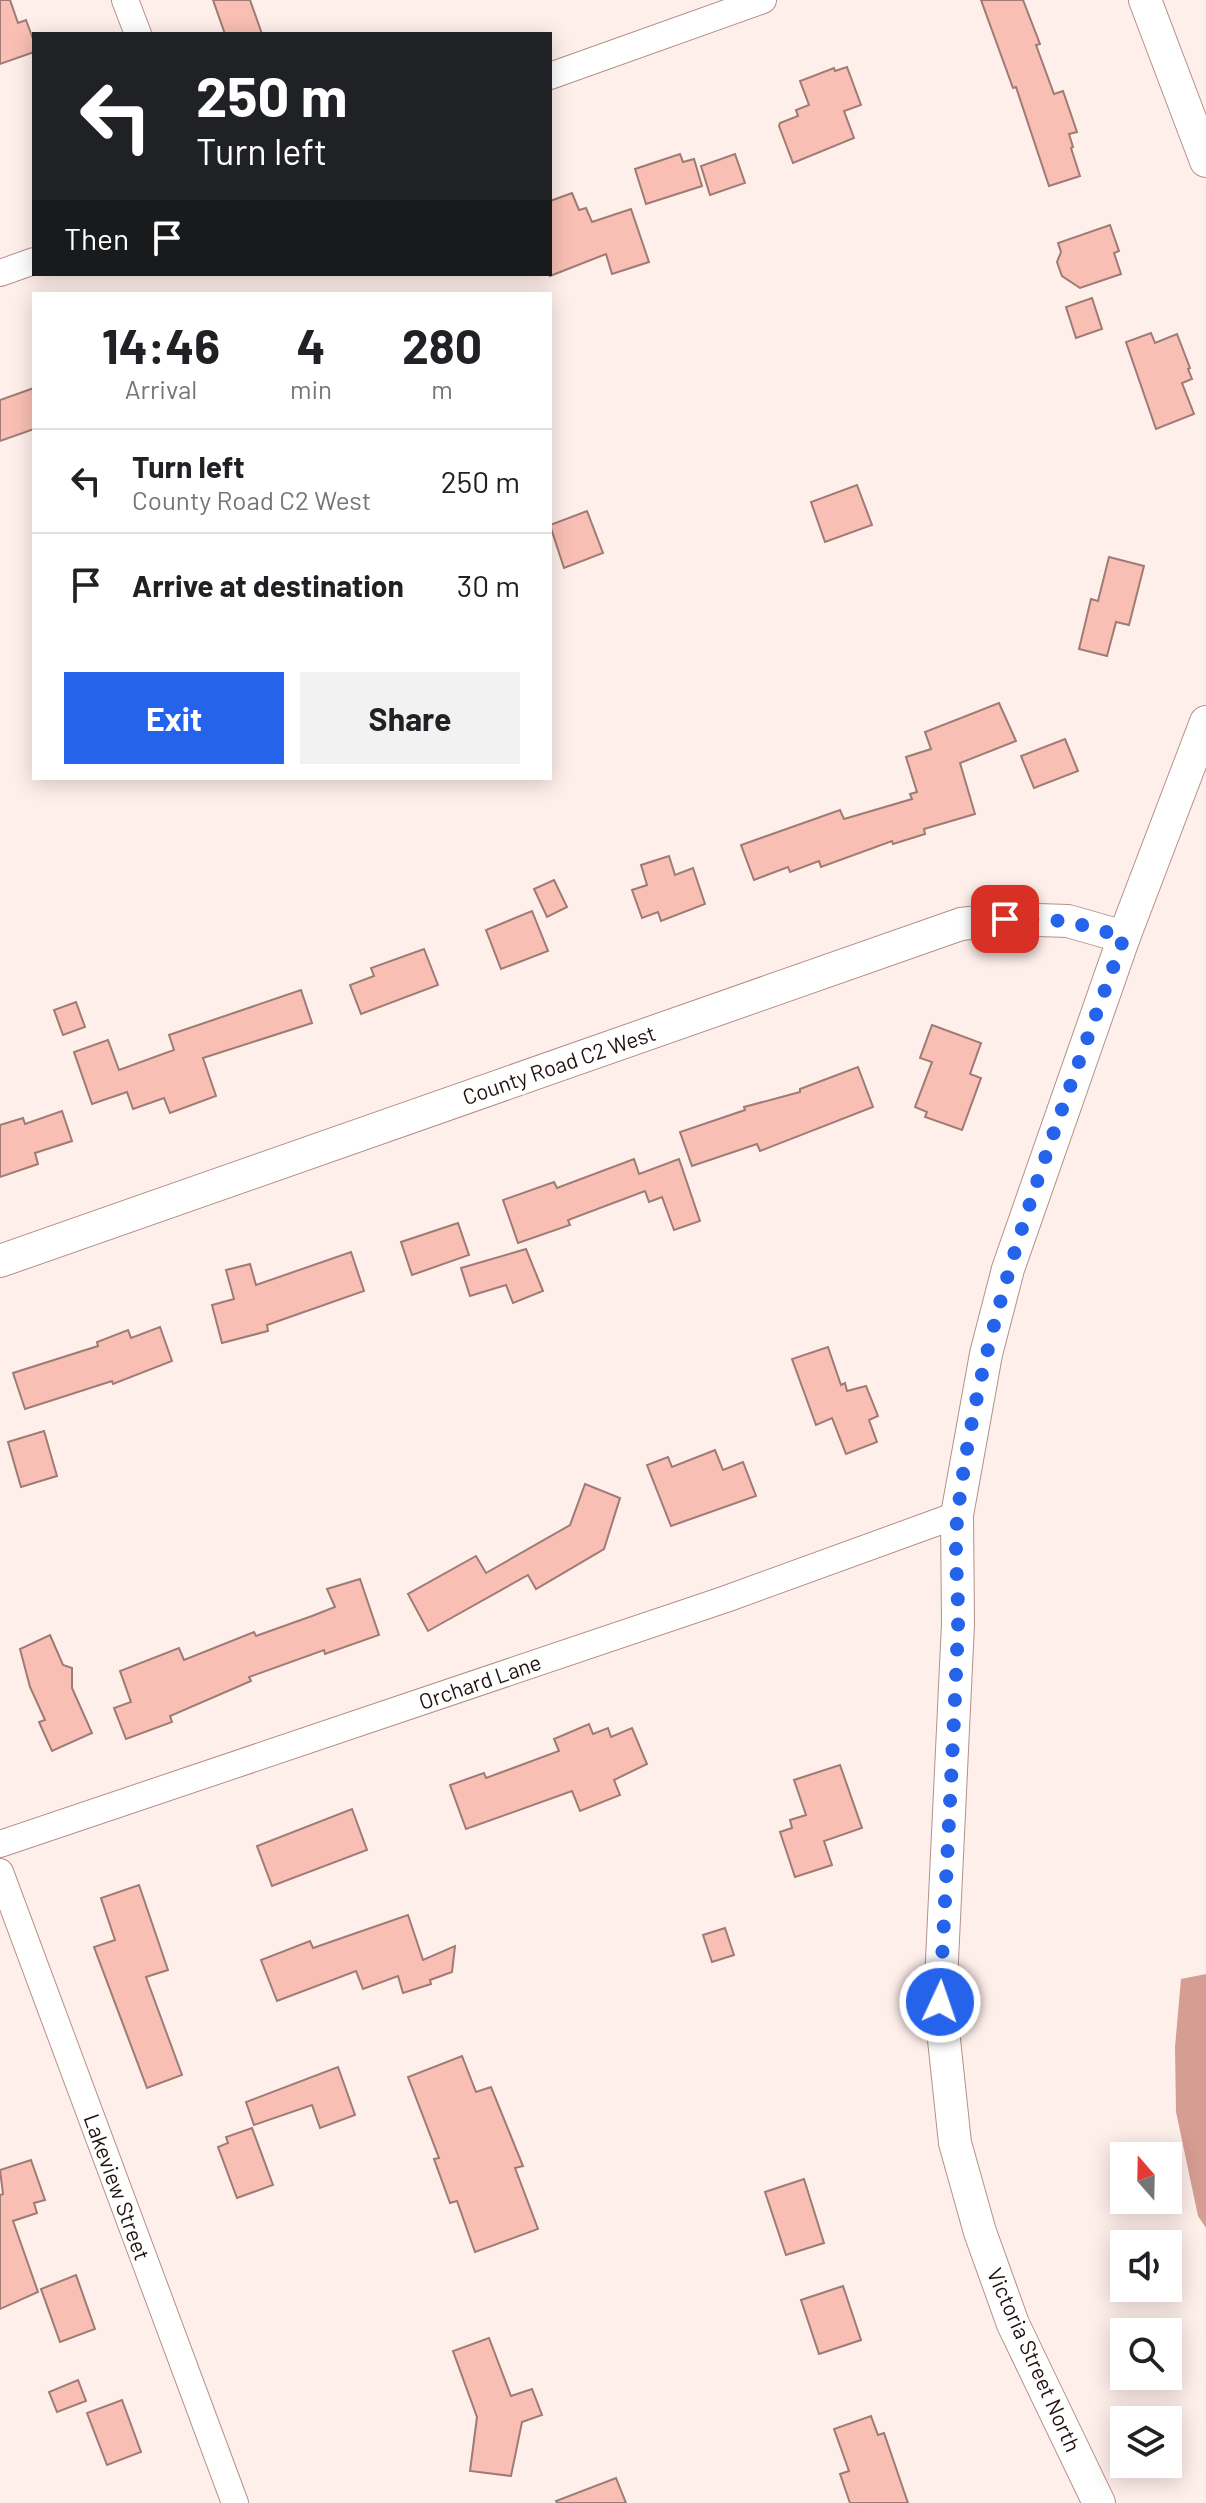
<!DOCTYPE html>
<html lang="en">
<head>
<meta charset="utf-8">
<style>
	:root { --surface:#fff; --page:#f2f2f2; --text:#202124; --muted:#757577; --line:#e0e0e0; --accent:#2563eb }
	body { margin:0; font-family:Barlow,sans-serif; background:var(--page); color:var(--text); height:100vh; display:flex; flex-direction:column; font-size:30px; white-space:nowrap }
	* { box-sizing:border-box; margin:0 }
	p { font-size:26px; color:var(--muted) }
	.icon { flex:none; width:44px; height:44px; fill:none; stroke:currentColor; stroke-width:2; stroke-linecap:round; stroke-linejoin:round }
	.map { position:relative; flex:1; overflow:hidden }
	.sheet { position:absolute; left:32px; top:292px; width:520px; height:488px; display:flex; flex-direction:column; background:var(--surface); border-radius:0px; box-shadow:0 4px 20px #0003 }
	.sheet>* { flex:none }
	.hud { position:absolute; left:32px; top:32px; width:520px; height:244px; border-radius:0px; box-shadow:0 4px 20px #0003; background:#202124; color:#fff; overflow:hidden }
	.needle { width:52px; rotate:340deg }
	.buttons { position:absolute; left:1110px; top:2142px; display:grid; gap:16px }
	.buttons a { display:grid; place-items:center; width:72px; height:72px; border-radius:0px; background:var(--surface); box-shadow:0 4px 20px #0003; font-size:40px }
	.pin { position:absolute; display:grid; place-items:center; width:68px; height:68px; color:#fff; margin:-34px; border-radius:16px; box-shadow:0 4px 12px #0006 }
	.me { position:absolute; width:88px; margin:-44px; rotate:3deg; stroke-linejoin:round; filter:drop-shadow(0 0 6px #0008) }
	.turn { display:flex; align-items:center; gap:28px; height:168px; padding:0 32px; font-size:36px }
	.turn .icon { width:104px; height:104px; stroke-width:2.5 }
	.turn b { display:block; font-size:56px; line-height:68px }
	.then { display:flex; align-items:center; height:76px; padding:0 32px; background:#0003; gap:16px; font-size:30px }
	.eta { display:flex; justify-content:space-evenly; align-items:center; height:136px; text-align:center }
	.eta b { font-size:48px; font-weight:700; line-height:56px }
	.cta { display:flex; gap:16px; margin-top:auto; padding:16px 32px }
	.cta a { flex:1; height:92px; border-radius:0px; background:var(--accent); color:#fff; font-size:32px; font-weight:700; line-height:92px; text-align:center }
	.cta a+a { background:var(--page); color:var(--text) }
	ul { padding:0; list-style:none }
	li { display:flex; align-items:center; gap:24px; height:104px; padding:0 32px; border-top:2px solid var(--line) }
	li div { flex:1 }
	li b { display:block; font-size:30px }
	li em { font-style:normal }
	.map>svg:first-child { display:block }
</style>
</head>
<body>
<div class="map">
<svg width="1206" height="2503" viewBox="0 0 1206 2503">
	<rect width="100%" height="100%" fill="#ffefeb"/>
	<path fill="#d69e93" d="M 1206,1974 L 1206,2228 L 1198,2216 L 1176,2112 L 1175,2047 L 1181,1979 Z"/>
	<g fill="#f9bfb4" stroke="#9e7b74" stroke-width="2">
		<path d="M 0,0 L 10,0 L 18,23 L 26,20 L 34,42 L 34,52 L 0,64 Z"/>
		<path d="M 213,0 L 250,0 L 262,34 L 225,34 Z"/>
		<path d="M 981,0 L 1023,0 L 1040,44 L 1036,45 L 1054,94 L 1063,91 L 1077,132 L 1069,134 L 1073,147 L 1071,148 L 1080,176 L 1049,186 L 1016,87 L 1013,88 Z"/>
		<path d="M 847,67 L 861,105 L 844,111 L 854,138 L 793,163 L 779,126 L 780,123 L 798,116 L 796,110 L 809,105 L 800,81 L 834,68 L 835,71 Z"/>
		<path d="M 680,154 L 683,162 L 694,159 L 702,186 L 646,204 L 635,169 Z"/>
		<path d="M 735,154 L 745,183 L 710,195 L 701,166 Z"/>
		<path d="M 572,193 L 579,210 L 586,208 L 592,222 L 631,209 L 649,262 L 612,274 L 606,254 L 550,276 L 550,201 Z"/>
		<path d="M 1110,225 L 1119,251 L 1114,253 L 1121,274 L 1080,288 L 1062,276 L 1057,262 L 1061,252 L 1058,243 Z"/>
		<path d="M 1092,298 L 1102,329 L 1076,338 L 1066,307 Z"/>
		<path d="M 1151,333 L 1155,343 L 1177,334 L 1190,368 L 1188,369 L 1192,379 L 1182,383 L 1194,414 L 1156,429 L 1126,342 Z"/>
		<path d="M 34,388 L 34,429 L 0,441 L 0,400 Z"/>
		<path d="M 857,485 L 872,525 L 825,542 L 811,502 Z"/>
		<path d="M 587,511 L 603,553 L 564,568 L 550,525 Z"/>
		<path d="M 1109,557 L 1144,566 L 1129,625 L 1116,622 L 1107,656 L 1079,649 L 1091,599 L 1098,601 Z"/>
		<path d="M 999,703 L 1016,741 L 960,763 L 975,814 L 924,829 L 925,834 L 893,844 L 892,841 L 821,867 L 819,861 L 790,872 L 788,867 L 754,880 L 741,845 L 840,810 L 844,819 L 912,799 L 910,794 L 917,792 L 906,757 L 931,749 L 925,732 Z"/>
		<path d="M 1065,739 L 1078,771 L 1034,788 L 1021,756 Z"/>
		<path d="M 669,856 L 675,875 L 693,868 L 705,904 L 661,921 L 658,912 L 642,918 L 632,890 L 647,885 L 641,865 Z"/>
		<path d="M 554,880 L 567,907 L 547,917 L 534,889 Z"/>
		<path d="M 532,911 L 548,951 L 501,969 L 486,930 Z"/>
		<path d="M 424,949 L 438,985 L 361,1014 L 350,985 L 374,976 L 371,968 Z"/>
		<path d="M 301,990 L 312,1023 L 203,1058 L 216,1096 L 170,1113 L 164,1098 L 133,1109 L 127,1092 L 92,1104 L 74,1052 L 108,1040 L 119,1070 L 174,1050 L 169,1035 Z"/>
		<path d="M 76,1002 L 85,1027 L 63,1035 L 54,1010 Z"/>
		<path d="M 932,1025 L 981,1043 L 970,1074 L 981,1078 L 962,1130 L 925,1117 L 927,1112 L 915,1107 L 932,1062 L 920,1058 Z"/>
		<path d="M 858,1067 L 873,1107 L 760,1151 L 757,1144 L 692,1166 L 680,1132 L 745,1110 L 744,1107 L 800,1092 L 800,1089 Z"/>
		<path d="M 62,1111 L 72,1141 L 35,1153 L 38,1164 L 0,1177 L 0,1125 L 23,1118 L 25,1124 Z"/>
		<path d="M 634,1159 L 639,1174 L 679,1159 L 700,1221 L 674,1230 L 662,1197 L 649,1202 L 645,1191 L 568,1220 L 570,1225 L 518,1243 L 503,1200 L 554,1182 L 557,1188 Z"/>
		<path d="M 458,1223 L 469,1255 L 412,1275 L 401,1242 Z"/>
		<path d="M 526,1249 L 543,1291 L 513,1303 L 506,1285 L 470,1296 L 461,1268 Z"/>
		<path d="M 351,1252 L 364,1291 L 267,1325 L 268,1331 L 222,1343 L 212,1305 L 234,1299 L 226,1270 L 250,1264 L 256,1285 Z"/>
		<path d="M 160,1327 L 172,1361 L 113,1384 L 112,1381 L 25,1409 L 13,1373 L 98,1346 L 97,1342 L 128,1330 L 131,1338 Z"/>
		<path d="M 828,1347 L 841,1385 L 845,1383 L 847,1391 L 866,1386 L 878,1416 L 869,1420 L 877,1442 L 846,1454 L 832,1418 L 816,1425 L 792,1359 Z"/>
		<path d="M 44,1431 L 57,1476 L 21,1487 L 8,1442 Z"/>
		<path d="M 715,1450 L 723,1470 L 743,1462 L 756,1496 L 671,1526 L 647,1465 L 668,1457 L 672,1467 Z"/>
		<path d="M 585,1484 L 620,1498 L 604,1549 L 536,1589 L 528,1575 L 428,1631 L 408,1594 L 476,1556 L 486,1573 L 570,1525 Z"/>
		<path d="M 360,1579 L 379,1635 L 325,1654 L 324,1650 L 249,1677 L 251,1681 L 170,1716 L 172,1722 L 126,1739 L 114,1708 L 131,1702 L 120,1671 L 179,1648 L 184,1660 L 254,1632 L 256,1636 L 312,1616 L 335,1607 L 327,1589 Z"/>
		<path d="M 50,1635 L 63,1665 L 72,1668 L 72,1688 L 92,1733 L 52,1751 L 39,1722 L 45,1720 L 30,1687 L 20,1649 Z"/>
		<path d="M 589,1724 L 593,1734 L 608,1728 L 611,1737 L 632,1728 L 647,1764 L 614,1780 L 620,1795 L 580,1811 L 572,1791 L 466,1829 L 450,1785 L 484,1773 L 486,1778 L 559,1751 L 554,1739 Z"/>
		<path d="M 840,1765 L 862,1828 L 824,1841 L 832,1865 L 795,1877 L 780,1832 L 792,1828 L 790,1820 L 806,1815 L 794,1780 Z"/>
		<path d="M 352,1809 L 367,1850 L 272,1886 L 257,1846 Z"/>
		<path d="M 139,1885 L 168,1970 L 146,1977 L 182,2075 L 147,2088 L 94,1947 L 115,1940 L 101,1898 Z"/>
		<path d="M 408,1915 L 423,1960 L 455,1946 L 452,1972 L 430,1980 L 431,1984 L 403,1993 L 398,1976 L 363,1989 L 356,1971 L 277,2001 L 261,1960 L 310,1941 L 313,1948 Z"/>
		<path d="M 725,1928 L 734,1955 L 712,1962 L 703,1935 Z"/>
		<path d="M 462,2056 L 476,2092 L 491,2087 L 523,2166 L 515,2168 L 538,2229 L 475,2252 L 457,2201 L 450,2203 L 434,2159 L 439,2158 L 408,2077 Z"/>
		<path d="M 338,2067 L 355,2115 L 320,2128 L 312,2105 L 254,2125 L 246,2102 Z"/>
		<path d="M 252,2128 L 273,2185 L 237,2198 L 218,2147 L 228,2143 L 226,2137 Z"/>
		<path d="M 31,2160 L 45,2200 L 34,2203 L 37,2213 L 13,2221 L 38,2292 L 0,2309 L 0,2195 L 3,2194 L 0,2170 Z"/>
		<path d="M 804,2179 L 824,2243 L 786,2255 L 765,2192 Z"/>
		<path d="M 76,2275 L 95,2329 L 60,2342 L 41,2289 Z"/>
		<path d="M 843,2286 L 861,2340 L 819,2354 L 801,2300 Z"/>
		<path d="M 489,2338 L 511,2396 L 532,2389 L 542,2415 L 522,2422 L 511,2476 L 470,2471 L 477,2417 L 453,2351 Z"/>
		<path d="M 78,2380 L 86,2401 L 57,2412 L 49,2392 Z"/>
		<path d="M 122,2400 L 141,2452 L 107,2465 L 87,2413 Z"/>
		<path d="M 871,2416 L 878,2435 L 884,2433 L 908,2503 L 850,2503 L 840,2474 L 849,2471 L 834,2429 Z"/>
		<path d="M 616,2478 L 626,2503 L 557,2503 L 556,2501 Z"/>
	</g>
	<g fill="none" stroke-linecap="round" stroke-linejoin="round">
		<defs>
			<g id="minor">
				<path d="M 125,0 L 138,34"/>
				<path d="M 550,76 L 763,0"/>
				<path d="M 0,273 L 34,261"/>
				<path d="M 0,1844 L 726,1599 L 957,1515"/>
				<path d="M 0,1872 L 235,2503"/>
			</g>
			<g id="tertiary">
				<path d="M 1145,0 L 1206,161"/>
				<path d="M 0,1261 L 961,924 L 1005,919 L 1068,921 L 1124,937"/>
				<path d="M 1099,2503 L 1013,2324 L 980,2232 L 955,2143 L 940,2002 L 958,1624 L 957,1515 L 986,1354 L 1008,1269 L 1124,937 L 1206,722"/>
			</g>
		</defs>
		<use href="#minor" stroke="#b49088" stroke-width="28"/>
		<use href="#tertiary" stroke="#b49088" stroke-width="34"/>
		<use href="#minor" stroke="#fff" stroke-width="26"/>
		<use href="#tertiary" stroke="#fff" stroke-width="32"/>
	</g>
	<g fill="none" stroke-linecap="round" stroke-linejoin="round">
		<path stroke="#2563eb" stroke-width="14" stroke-dasharray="0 25.2" d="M 940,2002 C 946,1877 953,1752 958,1627 C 959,1589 953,1550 958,1512 C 981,1313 1057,1125 1124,937 L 1068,921 L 1005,919"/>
	</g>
	<g text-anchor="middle" stroke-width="8" stroke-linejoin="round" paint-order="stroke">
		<g font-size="22" fill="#201310" stroke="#fff">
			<text transform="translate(559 1065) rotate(-19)" y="8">County Road C2 West</text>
			<text transform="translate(480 1682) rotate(-19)" y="8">Orchard Lane</text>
			<text transform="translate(117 2187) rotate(70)" y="8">Lakeview Street</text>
			<text transform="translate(1034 2360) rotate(66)" y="8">Victoria Street North</text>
		</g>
	</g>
</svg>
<div class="buttons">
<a><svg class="needle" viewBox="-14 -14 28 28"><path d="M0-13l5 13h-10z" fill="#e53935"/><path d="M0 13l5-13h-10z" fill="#757577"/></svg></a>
<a><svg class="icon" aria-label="sound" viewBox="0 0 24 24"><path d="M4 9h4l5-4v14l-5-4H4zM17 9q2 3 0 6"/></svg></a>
<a><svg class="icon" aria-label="search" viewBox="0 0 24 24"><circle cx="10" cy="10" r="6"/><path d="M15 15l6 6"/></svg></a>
<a><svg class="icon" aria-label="layers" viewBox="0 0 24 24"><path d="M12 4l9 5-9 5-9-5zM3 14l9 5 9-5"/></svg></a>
</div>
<div class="pin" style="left:1005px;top:919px;background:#d93025"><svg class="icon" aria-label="arrive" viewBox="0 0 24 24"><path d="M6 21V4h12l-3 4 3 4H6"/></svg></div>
<svg class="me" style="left:940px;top:2002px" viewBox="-20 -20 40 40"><circle r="17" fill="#2563eb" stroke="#fff" stroke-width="3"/><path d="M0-11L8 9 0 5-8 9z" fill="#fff"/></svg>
<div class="hud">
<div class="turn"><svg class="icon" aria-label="left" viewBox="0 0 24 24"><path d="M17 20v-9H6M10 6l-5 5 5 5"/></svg><div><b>250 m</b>Turn left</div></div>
<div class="then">Then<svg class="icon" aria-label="arrive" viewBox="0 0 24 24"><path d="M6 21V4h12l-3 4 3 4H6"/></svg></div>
</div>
<section class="sheet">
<div class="eta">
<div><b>14:46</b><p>Arrival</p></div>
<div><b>4</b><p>min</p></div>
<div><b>280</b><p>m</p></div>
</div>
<ul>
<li><svg class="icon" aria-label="left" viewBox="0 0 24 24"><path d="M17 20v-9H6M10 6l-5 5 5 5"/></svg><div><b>Turn left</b><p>County Road C2 West</p></div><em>250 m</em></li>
<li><svg class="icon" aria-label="arrive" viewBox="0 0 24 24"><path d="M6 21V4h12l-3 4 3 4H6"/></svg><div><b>Arrive at destination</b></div><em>30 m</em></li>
</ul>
<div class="cta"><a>Exit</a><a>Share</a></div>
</section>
</div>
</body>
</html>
